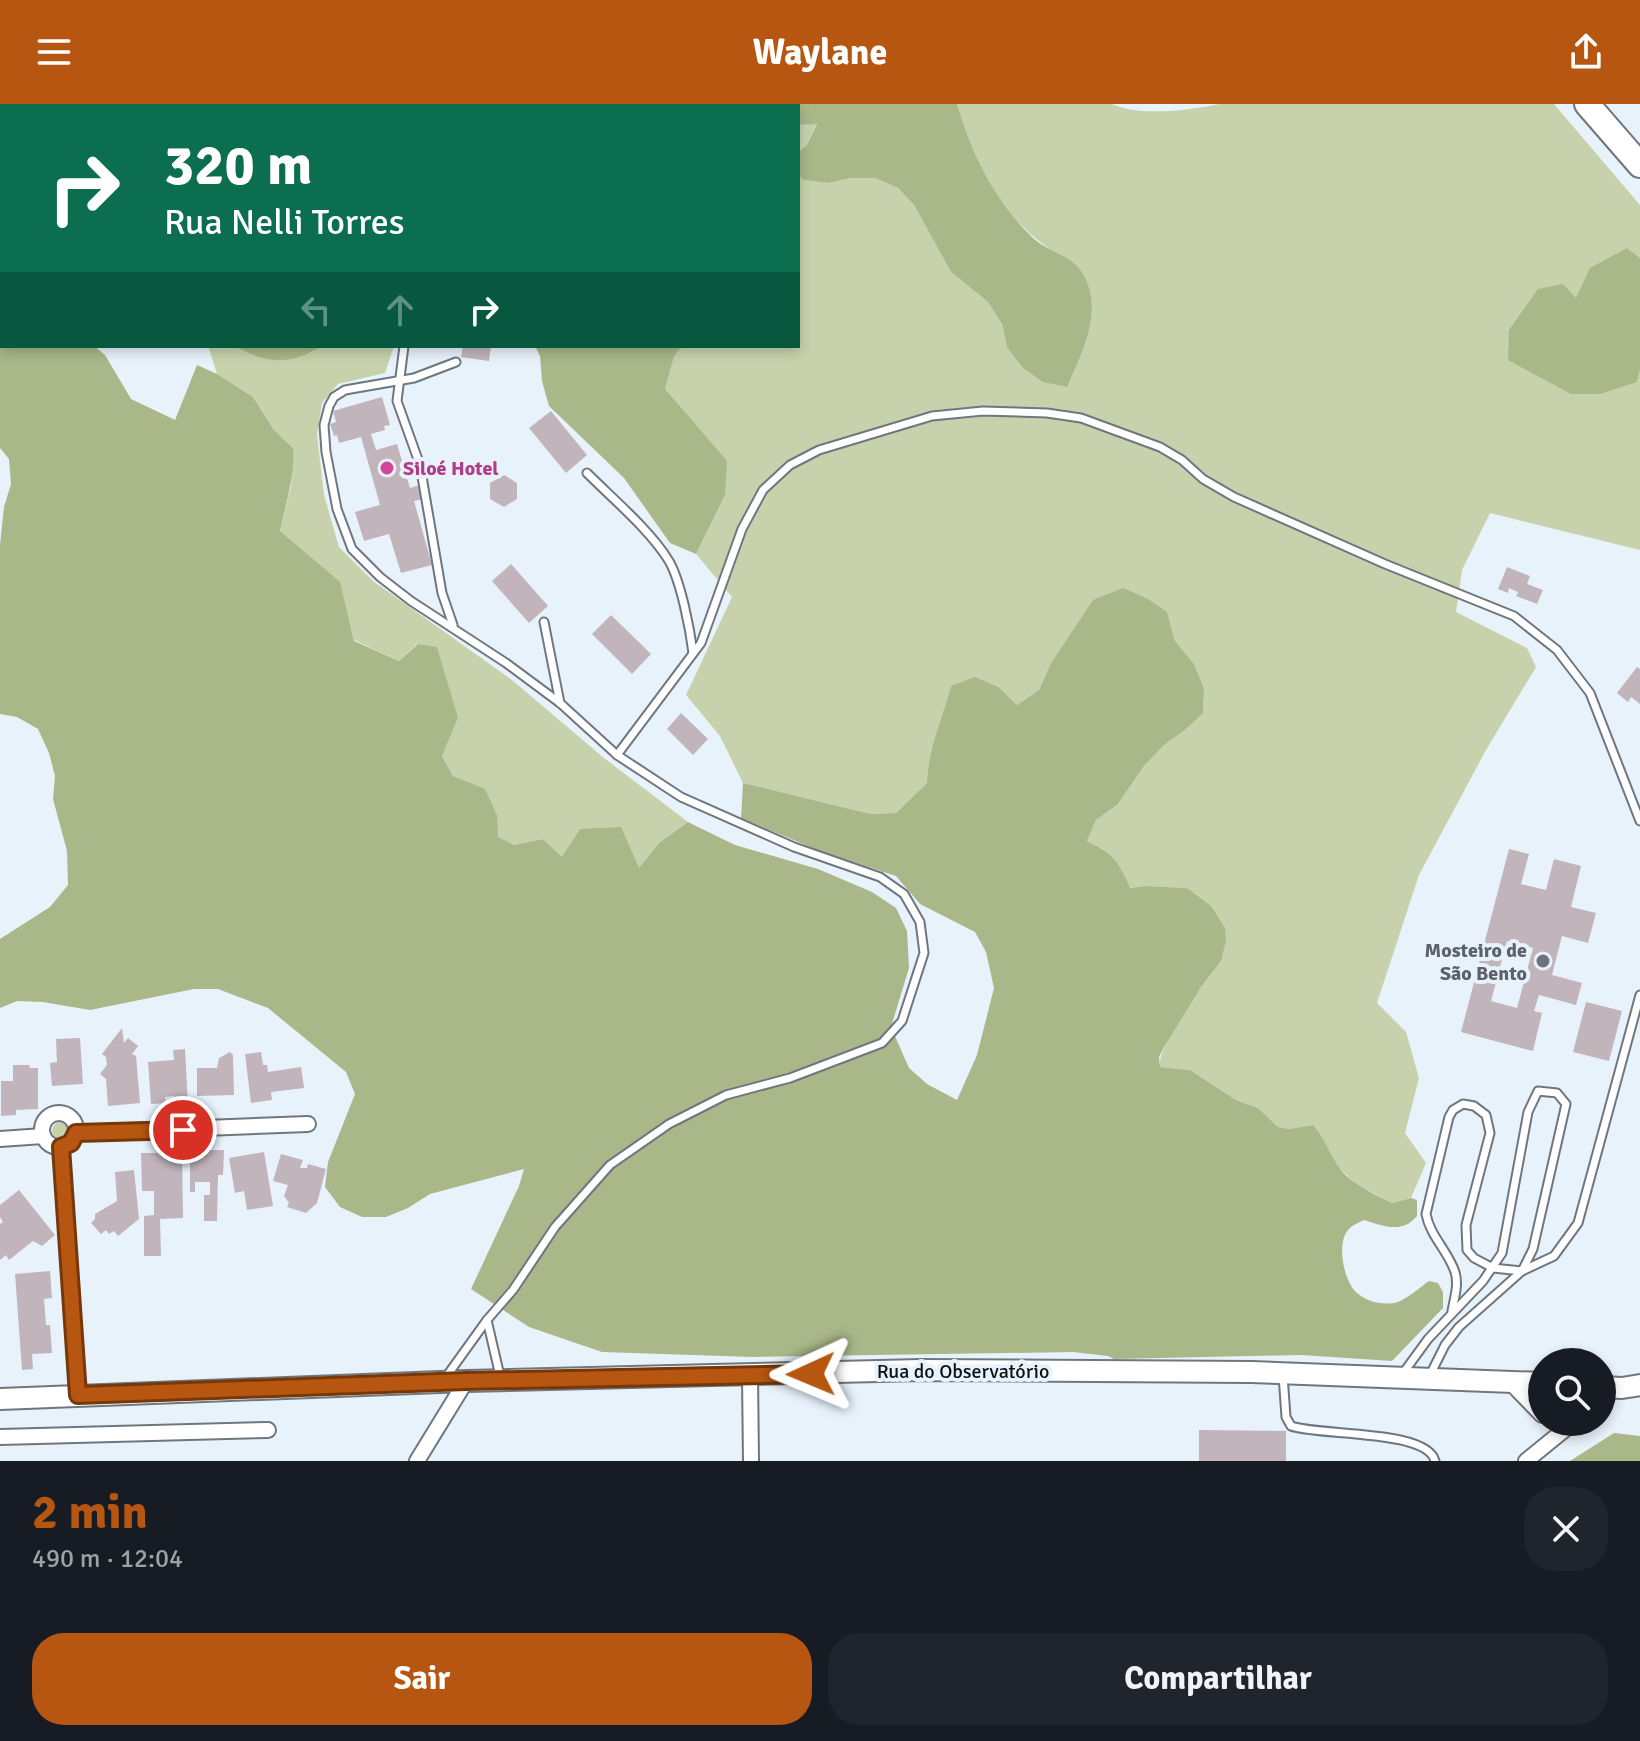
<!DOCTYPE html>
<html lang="pt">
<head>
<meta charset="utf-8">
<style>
	:root { --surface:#171b24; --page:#20242c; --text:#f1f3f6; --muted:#9ea1a6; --accent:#b65611 }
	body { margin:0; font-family:Signika,sans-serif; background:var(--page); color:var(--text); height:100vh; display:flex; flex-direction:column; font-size:30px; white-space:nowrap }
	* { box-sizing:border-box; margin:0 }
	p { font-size:26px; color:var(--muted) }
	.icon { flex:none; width:44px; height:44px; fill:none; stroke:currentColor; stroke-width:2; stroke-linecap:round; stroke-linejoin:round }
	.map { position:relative; height:1357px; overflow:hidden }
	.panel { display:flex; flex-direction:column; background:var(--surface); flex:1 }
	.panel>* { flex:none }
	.top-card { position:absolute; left:0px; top:0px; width:800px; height:244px; box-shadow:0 4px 12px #0003; background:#0b6e4f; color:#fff; overflow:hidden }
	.fabs { position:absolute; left:1528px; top:1244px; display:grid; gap:16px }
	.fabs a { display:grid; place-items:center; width:88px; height:88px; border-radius:50%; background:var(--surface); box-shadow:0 4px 12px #0003; font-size:40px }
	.pin { position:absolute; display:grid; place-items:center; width:68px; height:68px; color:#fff; margin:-34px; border:4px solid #fff; border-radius:50%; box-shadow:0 2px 8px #0007 }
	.me { position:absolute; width:88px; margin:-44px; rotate:269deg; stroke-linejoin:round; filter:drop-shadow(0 0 6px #0008) }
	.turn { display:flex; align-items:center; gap:28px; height:168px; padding:0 32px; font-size:36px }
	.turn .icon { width:104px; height:104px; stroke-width:2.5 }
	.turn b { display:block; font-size:56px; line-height:68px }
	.lanes { display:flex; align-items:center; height:76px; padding:0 32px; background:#0003; justify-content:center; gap:40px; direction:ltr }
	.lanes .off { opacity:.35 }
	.round { display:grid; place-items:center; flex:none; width:84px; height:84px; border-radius:32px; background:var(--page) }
	.summary { display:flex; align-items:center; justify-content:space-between; height:136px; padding:0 32px }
	h1 { font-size:48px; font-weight:700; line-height:60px; color:var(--accent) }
	.button { display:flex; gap:16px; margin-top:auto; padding:16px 32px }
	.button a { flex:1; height:92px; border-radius:32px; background:var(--accent); color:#fff; font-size:32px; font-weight:700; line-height:92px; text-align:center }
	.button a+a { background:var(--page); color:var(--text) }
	header { display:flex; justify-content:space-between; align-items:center; height:104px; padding:0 32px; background:var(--accent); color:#fff; font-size:36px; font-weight:700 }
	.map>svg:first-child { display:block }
</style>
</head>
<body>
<header><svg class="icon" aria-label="menu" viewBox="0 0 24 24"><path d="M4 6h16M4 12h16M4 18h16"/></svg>Waylane<svg class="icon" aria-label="share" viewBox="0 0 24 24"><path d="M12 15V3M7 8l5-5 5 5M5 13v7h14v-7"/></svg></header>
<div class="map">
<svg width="1640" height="1357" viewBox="0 0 1640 1357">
	<rect width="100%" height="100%" fill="#e8f2fb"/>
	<g fill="#c7d2ac">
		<path d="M 585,0 L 720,0 L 724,2 L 586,2 Z"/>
		<path d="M 957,0 L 1112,0 C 1139,13 1191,6 1220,0 L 1554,0 L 1640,101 L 1640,154 L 1627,144 L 1637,278 L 1640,266 L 1640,446 L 1490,409 L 1462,466 L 1456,508 L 1527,544 L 1536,563 L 1486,646 L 1419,771 L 1377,899 L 1406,928 L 1419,974 L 1405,1029 L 1426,1059 L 1411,1094 L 1392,1099 L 1356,1080 L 1337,1062 L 1313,1021 L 1289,1025 L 1278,1023 L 1258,1004 L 1236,996 L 1190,966 L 1160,963 C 1157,940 1205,877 1221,857 L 1187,784 L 1145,782 L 1129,784 L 1103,745 L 1087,737 L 1096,716 L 1118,700 L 1144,662 L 1164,641 L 1185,626 L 1203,608 L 1204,584 L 1194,560 L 1175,537 L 1167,508 L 1050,561 L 1039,586 L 1017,601 L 1000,584 L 951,582 C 942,616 928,644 927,679 L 896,709 L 871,710 L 743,679 L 720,632 L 686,591 L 732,493 L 696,450 L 725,391 L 665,285 L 674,253 L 682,242 L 798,242 L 798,70 L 803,76 L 828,79 L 851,74 L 875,74 L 898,84 L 914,101 L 951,168 L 988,198 L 1002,220 L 1007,243 L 1076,160 C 1011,130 975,67 957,0 Z"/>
		<path d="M 817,19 L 807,41 L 798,48 L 798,21 Z"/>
		<path d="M 208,242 L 310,249 L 323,242 L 394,242 L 385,269 L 338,280 L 322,299 L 317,331 L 324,391 L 339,443 L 373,477 L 512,576 L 604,654 L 688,718 L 659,739 L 639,764 L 562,753 L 543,735 L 514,741 L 497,733 L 497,711 L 485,686 L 453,672 L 442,652 L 458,614 L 417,540 L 399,557 L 354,536 L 349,516 L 318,460 L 280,427 L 291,382 L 293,344 L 274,326 L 253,293 L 217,270 Z"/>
		<circle cx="62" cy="1027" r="10"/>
	</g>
	<g fill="#aab788">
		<path d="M 437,0 L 585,0 L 586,2 L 435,2 Z"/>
		<path d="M 720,0 L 957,0 C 972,51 993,94 1031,132 C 1043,145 1070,153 1077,162 C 1108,199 1083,246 1067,283 L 1043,278 L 1022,263 L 1007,243 L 1002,220 L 988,198 L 951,168 L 914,101 L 898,84 L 875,74 L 851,74 L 828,79 L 803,76 L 798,70 L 798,48 L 807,41 L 817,20 L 798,21 L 798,2 Z"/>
		<path d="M 1627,144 L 1640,154 L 1640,266 L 1637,278 L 1600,290 L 1571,290 L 1508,256 L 1509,226 L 1538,185 L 1563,180 L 1576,194 L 1590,164 Z"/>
		<path d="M 0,215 L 2,242 L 94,242 L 105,251 L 131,295 L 175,316 L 197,261 L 217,270 L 253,293 L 274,326 L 293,344 C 295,372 286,399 280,427 L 340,478 L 354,537 L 399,557 L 418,540 L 437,543 L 458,614 L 442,652 L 453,672 L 485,685 L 497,711 L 498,733 L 514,741 L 543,735 L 562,753 L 580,725 L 621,723 L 639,764 L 659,739 L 688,718 L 735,741 L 818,765 L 872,788 L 896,804 L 907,827 L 909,864 L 891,923 L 909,964 L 927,980 L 957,996 L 977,951 L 994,884 L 986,848 L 975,828 L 920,800 L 896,772 L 820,747 L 741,714 L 743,679 L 871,710 L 896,709 L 927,679 C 928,644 942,616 951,582 L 975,573 L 1000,584 L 1017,601 L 1039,586 L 1050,561 L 1093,496 L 1123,484 L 1148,495 L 1167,508 L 1175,537 L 1194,560 L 1204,584 L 1203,609 L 1185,626 L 1164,641 L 1144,662 L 1118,700 L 1096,716 L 1087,737 C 1113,749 1119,758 1130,784 L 1145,782 L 1187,784 L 1211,802 L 1225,824 L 1226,836 L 1221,857 L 1201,883 L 1164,943 L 1159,953 L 1160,963 L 1190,966 L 1236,996 L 1258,1004 L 1278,1023 L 1289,1025 L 1313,1021 C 1323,1032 1328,1046 1336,1059 C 1348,1079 1371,1088 1392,1099 L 1411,1094 L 1417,1096 L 1417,1112 C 1402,1130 1384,1122 1364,1116 C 1358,1119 1352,1121 1348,1126 C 1336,1140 1344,1178 1357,1189 C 1367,1198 1384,1202 1398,1198 C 1408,1194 1419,1184 1429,1177 L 1438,1179 L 1443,1188 L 1443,1204 L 1392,1257 L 1301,1251 L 1114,1255 L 1108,1252 L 1073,1248 L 754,1253 L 602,1248 L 529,1223 L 471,1185 L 519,1082 L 524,1065 L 430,1090 L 408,1104 L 386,1113 L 362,1113 L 340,1103 L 325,1083 L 328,1058 L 355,990 L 346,968 L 268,904 L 218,885 L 194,885 L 90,906 L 43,898 L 17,897 L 0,904 L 0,835 L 50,803 L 68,781 L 67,747 L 53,695 L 55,672 L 49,649 L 38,625 L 17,613 L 0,610 L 0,441 L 4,403 L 11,380 L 9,355 L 0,344 Z"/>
		<path d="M 235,242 L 323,242 C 289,261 269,261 235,242 Z"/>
		<path d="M 535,242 L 682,242 L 674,253 L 665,285 L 727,357 L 725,391 L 696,450 L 670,439 L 624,374 L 549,302 L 542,277 L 540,252 Z"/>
		<path d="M 1614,1329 L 1640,1332 L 1640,1357 L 1570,1357 Z"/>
	</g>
	<g fill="#c1b4bb" fill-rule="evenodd">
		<path d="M 463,242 L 491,242 L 489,257 L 461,253 Z"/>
		<path d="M 382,293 L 390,321 L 384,322 L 385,326 L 371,330 L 376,346 L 397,340 L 410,384 L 420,381 L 424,395 L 414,397 L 432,461 L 401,469 L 389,430 L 364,437 L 355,408 L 380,401 L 361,333 L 339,339 L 337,331 L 334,332 L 330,320 L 336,318 L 333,307 Z"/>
		<path d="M 551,307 L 587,351 L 566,369 L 529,324 Z"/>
		<path d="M 504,371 L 517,379 L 517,395 L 504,403 L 490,395 L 490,379 Z"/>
		<path d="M 511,460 L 548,502 L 529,519 L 492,477 Z"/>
		<path d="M 1507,463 L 1530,472 L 1527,480 L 1543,486 L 1537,500 L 1516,492 L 1518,488 L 1509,484 L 1508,489 L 1498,485 Z"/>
		<path d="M 611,511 L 651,550 L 632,570 L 592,530 Z"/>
		<path d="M 1637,563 L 1640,565 L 1640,600 L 1631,593 L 1628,598 L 1617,589 Z"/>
		<path d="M 681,609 L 708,635 L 693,651 L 667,625 Z"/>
		<path d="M 1509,745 L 1529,750 L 1521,780 L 1546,786 L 1554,755 L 1581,762 L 1571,803 L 1596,809 L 1588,839 L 1562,832 L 1552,871 L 1582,879 L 1576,901 L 1539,891 L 1534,907 L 1542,909 L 1533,947 L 1461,928 ZM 1507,837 L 1533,844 L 1517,904 L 1491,897 Z"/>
		<path d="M 1586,898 L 1622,907 L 1609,957 L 1573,948 Z"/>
		<path d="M 122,924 L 124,939 L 128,934 L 138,942 L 132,950 L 136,952 L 140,999 L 108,1002 L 106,975 L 100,970 L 107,961 L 106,953 L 102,950 Z"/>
		<path d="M 80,934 L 83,980 L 52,982 L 50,959 L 57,958 L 56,935 Z"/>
		<path d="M 185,945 L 188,1001 L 175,1001 L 174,992 L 165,993 L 166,999 L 151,1000 L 148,958 L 174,956 L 173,946 Z"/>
		<path d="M 230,948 L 233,951 L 234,991 L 197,992 L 197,964 L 217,964 L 219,954 Z"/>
		<path d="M 261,948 L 263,961 L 267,961 L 268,968 L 301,963 L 304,984 L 271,988 L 272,996 L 251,999 L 245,950 Z"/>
		<path d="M 13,961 L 29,961 L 30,964 L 38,964 L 38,1005 L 16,1006 L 16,1011 L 1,1012 L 1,977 L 13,977 Z"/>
		<path d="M 201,1046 L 224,1046 L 223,1071 L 218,1071 L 217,1117 L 204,1117 L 204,1091 L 210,1091 L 210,1078 L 195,1078 L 195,1088 L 190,1088 L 190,1054 L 201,1054 Z"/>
		<path d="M 264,1048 L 273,1102 L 247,1106 L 244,1087 L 235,1089 L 229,1054 Z"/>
		<path d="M 141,1049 L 182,1049 L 183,1114 L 160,1115 L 161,1152 L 144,1152 L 144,1112 L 154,1111 L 154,1087 L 142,1087 Z"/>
		<path d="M 281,1050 L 303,1056 L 300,1064 L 307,1064 L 308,1060 L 326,1065 L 317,1099 L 306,1109 L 287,1103 L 289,1099 L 284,1092 L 288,1081 L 273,1077 Z"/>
		<path d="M 134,1066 L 139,1115 L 118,1132 L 114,1127 L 109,1130 L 106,1126 L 101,1130 L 91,1119 L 95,1115 L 95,1110 L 117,1097 L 115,1068 Z"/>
		<path d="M 19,1086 L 55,1131 L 42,1142 L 33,1137 L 9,1156 L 6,1151 L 0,1156 L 0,1120 L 3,1118 L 0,1113 L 0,1101 Z"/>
		<path d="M 50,1167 L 52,1194 L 44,1195 L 46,1221 L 50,1221 L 52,1249 L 32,1250 L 33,1265 L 22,1266 L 15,1170 Z"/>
		<path d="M 1199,1326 L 1286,1327 L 1286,1357 L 1199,1357 Z"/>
	</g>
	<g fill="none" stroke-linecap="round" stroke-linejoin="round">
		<defs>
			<g id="lane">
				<path d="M 369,0 L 370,2"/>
				<path d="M 404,242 L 397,297 L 420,361 L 442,489 L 453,521"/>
				<path d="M 587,369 C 613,395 650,426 669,457 C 681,478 690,525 693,549"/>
				<path d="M 544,518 L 560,599"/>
				<path d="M 617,651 L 701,539 L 742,425 L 763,386 L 790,361 L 819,346 L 932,312 L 983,307 L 1047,309 L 1081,314 L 1160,343 L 1182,356 L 1203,375 L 1234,393 L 1385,460 L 1514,512 L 1557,546 L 1590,589 L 1640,717"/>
				<path d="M 1452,1207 C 1454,1195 1459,1181 1455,1168 C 1448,1147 1430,1132 1426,1110 L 1449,1013 L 1453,1006 L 1463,1000 L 1474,1002 L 1486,1011 L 1490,1029 L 1466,1121 L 1467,1146 L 1474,1154 L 1493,1164 L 1522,1167 L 1554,1152 L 1578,1119 L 1640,891"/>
				<path d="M 487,1216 L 500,1272"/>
				<path d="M 1283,1271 L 1286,1313 L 1291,1322 C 1318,1332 1427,1325 1435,1357"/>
				<path d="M 1401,1272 L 1428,1235 L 1483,1177 L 1502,1149 L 1528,1008 L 1538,987 L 1557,989 L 1566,1000 L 1533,1145 L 1522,1167 L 1459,1223 L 1445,1241 L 1429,1273"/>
				<path d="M 446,1273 L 487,1216 L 513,1186 L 555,1123 L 610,1061 L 669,1020 L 726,991 L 790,974 L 882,939 L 902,917 L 924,849 L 920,818 L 904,790 L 880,773 L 794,743 L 681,693 L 617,651 L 560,599 L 506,559 L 411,497 L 380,473 L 352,445 L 337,405 L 326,348 L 324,321 L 329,302 L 334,293 L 345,286 L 414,274 L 456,258"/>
			</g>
			<g id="street">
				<circle cx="59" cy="1026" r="17"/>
				<path d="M 76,1029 L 308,1020"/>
				<path d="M 0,1035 L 43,1032"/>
				<path d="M 61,1043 L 78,1291"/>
				<path d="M 750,1271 L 751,1357"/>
				<path d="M 1509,1277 L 1542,1311"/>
				<path d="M 0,1333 L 268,1326"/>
				<path d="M 417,1357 L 466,1277"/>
				<path d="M 1526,1357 L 1574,1318"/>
			</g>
			<g id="secondary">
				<path d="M 1602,1283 L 1622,1284 L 1640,1281"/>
				<path d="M 0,1295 L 466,1277 L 921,1266 L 1252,1268 L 1542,1279"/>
			</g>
			<path id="primary" d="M 1587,0 L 1640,61"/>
		</defs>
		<use href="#lane" stroke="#6e777f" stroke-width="11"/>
		<use href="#street" stroke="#6e777f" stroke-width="18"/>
		<use href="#secondary" stroke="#6e777f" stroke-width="24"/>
		<use href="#primary" stroke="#6e777f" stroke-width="28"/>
		<use href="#lane" stroke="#fff" stroke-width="7"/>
		<use href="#street" stroke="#fff" stroke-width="14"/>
		<use href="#secondary" stroke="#fff" stroke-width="20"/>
		<use href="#primary" stroke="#fff" stroke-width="24"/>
	</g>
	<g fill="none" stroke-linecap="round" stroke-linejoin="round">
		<defs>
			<path id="route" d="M 183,1026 L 76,1029 L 71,1039 L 61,1043 L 78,1291 L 466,1277 L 811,1270"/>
		</defs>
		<use href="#route" stroke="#76380b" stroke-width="20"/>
		<use href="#route" stroke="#b65611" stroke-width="14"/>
	</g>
	<circle fill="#d1479c" stroke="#e8f2fb" stroke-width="3" cx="387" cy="364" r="8"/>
	<circle fill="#6b7280" stroke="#e8f2fb" stroke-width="3" cx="1543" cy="857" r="8"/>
	<g text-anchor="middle" stroke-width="8" stroke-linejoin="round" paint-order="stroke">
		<g font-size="20" font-weight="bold" fill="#b23c85" stroke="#e8f2fb" text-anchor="start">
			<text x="403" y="371">Siloé Hotel</text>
		</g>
		<g font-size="20" font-weight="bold" fill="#5b616d" stroke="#e8f2fb" text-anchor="end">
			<text x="1527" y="853">Mosteiro de<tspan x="1527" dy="23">São Bento</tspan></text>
		</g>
		<g font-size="20" fill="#0c0f12" stroke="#e8f2fb">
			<text x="963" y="1274">Rua do Observatório</text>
		</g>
	</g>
</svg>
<div class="fabs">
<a><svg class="icon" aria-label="search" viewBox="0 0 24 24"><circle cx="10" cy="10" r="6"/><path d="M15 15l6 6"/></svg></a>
</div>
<div class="pin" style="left:183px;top:1026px;background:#d93025"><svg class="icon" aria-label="arrive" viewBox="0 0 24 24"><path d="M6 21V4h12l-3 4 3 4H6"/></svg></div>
<svg class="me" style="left:811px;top:1270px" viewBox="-20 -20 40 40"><path d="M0-17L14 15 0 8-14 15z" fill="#b65611" stroke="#fff" stroke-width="4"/></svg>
<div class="top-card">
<div class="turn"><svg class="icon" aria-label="right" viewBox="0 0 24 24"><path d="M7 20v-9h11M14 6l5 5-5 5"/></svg><div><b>320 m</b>Rua Nelli Torres</div></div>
<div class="lanes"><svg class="icon off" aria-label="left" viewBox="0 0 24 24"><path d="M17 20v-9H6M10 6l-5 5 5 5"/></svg><svg class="icon off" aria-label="ahead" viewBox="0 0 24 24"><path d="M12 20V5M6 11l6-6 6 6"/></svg><svg class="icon" aria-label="right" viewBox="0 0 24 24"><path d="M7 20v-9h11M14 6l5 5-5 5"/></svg></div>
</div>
</div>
<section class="panel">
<div class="summary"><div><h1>2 min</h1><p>490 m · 12:04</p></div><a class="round"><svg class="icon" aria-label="close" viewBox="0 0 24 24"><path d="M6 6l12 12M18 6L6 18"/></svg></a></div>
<div class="button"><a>Sair</a><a>Compartilhar</a></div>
</section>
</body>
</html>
